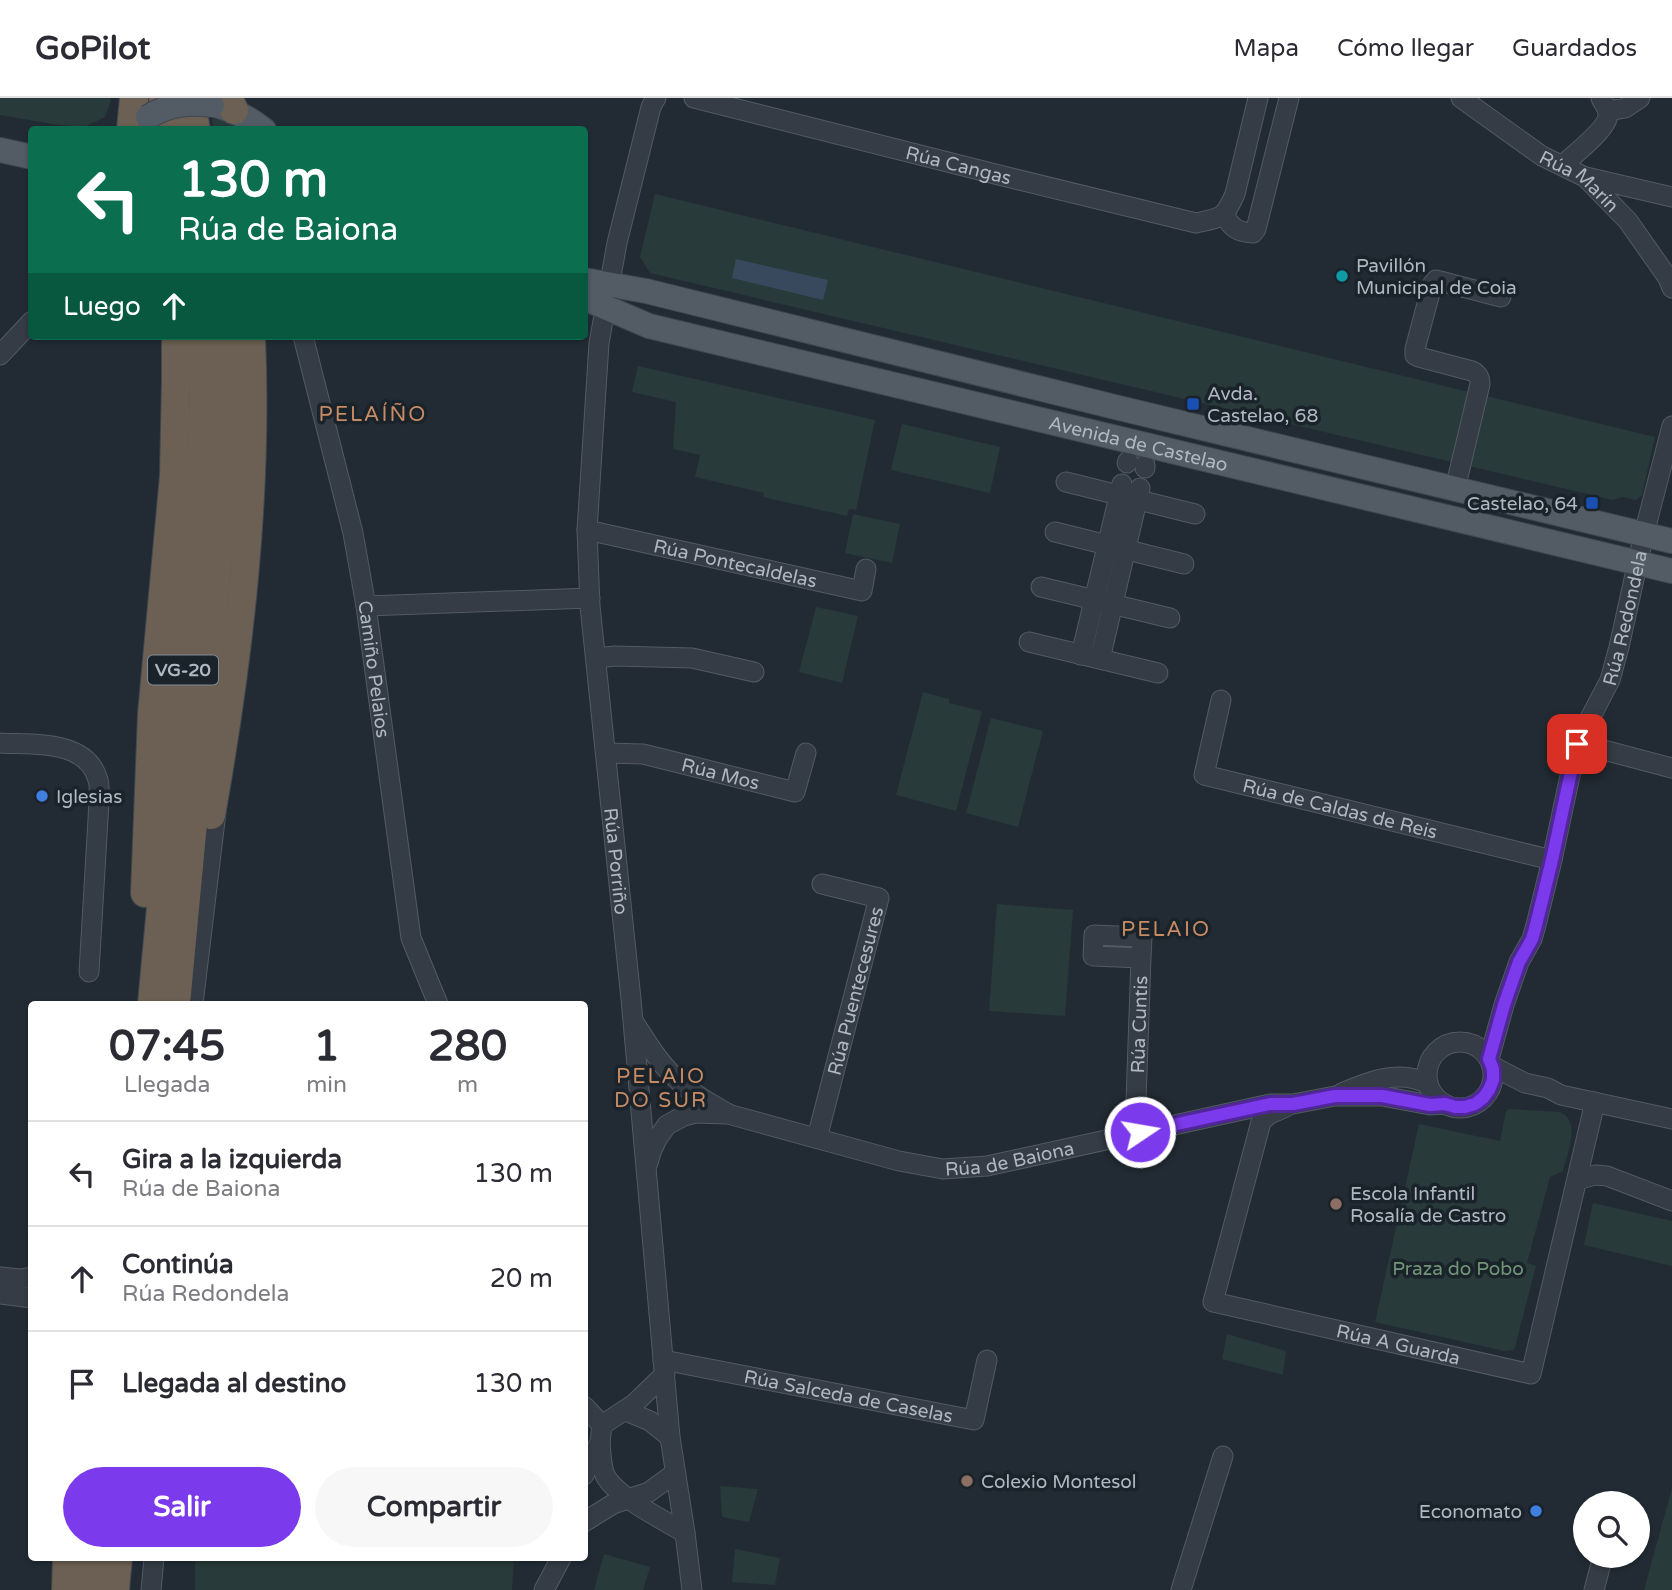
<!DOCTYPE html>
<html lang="es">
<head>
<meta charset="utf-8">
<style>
	:root { --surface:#fff; --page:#f7f7f7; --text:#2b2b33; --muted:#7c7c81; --line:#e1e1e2; --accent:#7c3aed }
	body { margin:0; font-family:"Varela Round",sans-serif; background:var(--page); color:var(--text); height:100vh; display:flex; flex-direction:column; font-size:26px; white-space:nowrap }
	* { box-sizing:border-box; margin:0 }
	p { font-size:23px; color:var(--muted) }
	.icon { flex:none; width:38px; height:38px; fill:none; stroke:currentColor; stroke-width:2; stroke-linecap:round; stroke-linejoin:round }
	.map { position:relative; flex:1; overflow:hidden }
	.drawer { position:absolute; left:28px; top:903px; width:560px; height:560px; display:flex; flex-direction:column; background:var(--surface); border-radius:7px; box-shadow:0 2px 5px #0004 }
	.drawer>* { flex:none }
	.banner { position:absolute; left:28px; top:28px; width:560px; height:214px; border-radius:7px; box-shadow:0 2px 5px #0004; background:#0b6e4f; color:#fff; overflow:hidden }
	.tools { position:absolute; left:1573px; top:1393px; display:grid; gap:14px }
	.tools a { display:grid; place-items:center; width:77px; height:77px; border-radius:50%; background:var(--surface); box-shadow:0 2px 5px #0004; font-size:35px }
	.pin { position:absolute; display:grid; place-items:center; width:60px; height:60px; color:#fff; margin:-30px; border-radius:14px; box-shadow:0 4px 10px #0006 }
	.me { position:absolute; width:77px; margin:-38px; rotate:78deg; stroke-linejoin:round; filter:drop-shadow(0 0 5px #0008) }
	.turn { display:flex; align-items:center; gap:24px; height:147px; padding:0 35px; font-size:32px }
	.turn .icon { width:91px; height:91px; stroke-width:2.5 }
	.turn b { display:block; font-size:49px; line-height:60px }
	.then { display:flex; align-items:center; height:66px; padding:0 35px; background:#0003; gap:14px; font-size:26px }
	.eta { display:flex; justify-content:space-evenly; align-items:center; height:119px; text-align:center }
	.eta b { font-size:42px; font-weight:800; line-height:49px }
	.primary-button { display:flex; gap:14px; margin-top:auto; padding:14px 35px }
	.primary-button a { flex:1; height:80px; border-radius:42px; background:var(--accent); color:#fff; font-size:28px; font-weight:800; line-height:80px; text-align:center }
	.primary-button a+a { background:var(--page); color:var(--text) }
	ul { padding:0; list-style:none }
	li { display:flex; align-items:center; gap:21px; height:105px; padding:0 35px; border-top:2px solid var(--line) }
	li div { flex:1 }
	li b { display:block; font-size:26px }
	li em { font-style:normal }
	header { display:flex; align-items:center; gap:42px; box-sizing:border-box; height:98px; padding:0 35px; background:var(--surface); border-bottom:2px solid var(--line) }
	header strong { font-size:33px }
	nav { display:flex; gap:38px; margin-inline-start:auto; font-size:24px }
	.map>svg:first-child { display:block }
</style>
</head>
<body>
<header>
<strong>GoPilot</strong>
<nav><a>Mapa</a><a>Cómo llegar</a><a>Guardados</a></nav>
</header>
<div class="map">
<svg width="1672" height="1492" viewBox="0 0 1672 1492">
	<rect width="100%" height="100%" fill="#222b34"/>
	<g fill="#283a39">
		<path d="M 0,0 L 110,0 L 111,3 L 105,19 L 84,29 L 59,27 L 0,17 Z"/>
		<path d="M 212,21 L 226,22 L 246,31 L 213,31 Z"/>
		<path d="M 655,96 L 1655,339 L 1642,397 L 1636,402 L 1622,399 L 1613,402 L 650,175 L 640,159 Z"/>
		<path d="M 638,268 L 875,322 L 856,412 L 849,411 L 847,418 L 763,399 L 764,395 L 695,379 L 700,357 L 673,351 L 676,304 L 632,294 Z"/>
		<path d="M 902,326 L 1000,349 L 990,395 L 891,372 Z"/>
		<path d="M 853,416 L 900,426 L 892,465 L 845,455 Z"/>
		<path d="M 816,509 L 858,518 L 842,585 L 799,574 Z"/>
		<path d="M 923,594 L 949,601 L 949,605 L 982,613 L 956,713 L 896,697 Z"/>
		<path d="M 991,620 L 1043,633 L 1018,729 L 966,715 Z"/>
		<path d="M 997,806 L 1073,812 L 1065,918 L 989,913 Z"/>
		<path d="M 1509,1011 L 1560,1014 C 1582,1024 1567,1055 1563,1073 L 1550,1079 L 1527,1165 L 1536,1168 L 1515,1249 L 1513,1252 L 1504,1253 L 1375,1224 L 1419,1026 L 1500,1043 L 1506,1014 Z"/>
		<path d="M 1593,1105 L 1672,1123 L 1672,1168 L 1584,1147 Z"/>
		<path d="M 1227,1236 L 1286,1253 L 1283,1277 L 1222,1261 Z"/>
		<path d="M 720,1388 L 758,1391 L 749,1424 L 722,1419 Z"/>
		<path d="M 1672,1390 L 1672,1492 L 1644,1492 Z"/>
		<path d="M 735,1451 L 780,1460 L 775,1487 L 732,1484 Z"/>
		<path d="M 604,1456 L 650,1469 L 643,1492 L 594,1492 Z"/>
		<path d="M 195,1460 L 514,1460 L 512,1492 L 195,1492 Z"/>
	</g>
	<path fill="#39495d" d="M 736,161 L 828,182 L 823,202 L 732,180 Z"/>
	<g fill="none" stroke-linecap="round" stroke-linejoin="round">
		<defs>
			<g id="minor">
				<path id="s1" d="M 656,0 L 651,9 L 617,145 L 599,245 L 587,432 L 590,508 L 631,901 L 670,1339 L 685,1435 L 692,1492"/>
				<path id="s2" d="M 694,0 L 1003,78 L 1196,125 C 1222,119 1224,121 1235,96 L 1258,0"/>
				<path id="s3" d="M 1461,0 L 1542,58 L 1585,79 L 1628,123 L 1668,180 L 1672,190"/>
				<path d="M 1608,13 L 1625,10 L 1640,0"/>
				<path d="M 1563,67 C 1573,57 1609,30 1608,16 C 1608,10 1603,5 1601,0"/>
				<path d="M 1586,79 L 1672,99"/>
				<path d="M 1224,117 C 1232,130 1237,134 1253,135 L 1256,131 L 1289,0"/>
				<path id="s4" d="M 303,238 L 353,435 L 366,508 L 411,840 L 438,906"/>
				<path d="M 0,257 L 32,223"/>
				<path d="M 1127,365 L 1128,363"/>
				<path d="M 1145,370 L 1145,367"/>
				<path d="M 1066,384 L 1195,416"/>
				<path d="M 1455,391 L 1480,286 C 1480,279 1478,276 1472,273 L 1419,259 L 1415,257 L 1415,251 L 1432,187 L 1436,182 L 1501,199"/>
				<path id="s5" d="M 587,432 L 862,493 L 866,471"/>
				<path d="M 1055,434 L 1184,466"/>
				<path d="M 1041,489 L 1170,520"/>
				<path d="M 366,508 L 590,500"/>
				<path d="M 1029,544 L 1158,575"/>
				<path d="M 1081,557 L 1122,386"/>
				<path d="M 596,560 L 615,558 L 692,560 L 754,574"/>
				<path d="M 1100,561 L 1140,390"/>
				<path id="s6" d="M 1221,602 L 1204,677 L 1552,762"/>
				<path d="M 0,645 C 33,647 87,641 98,682 C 100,688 99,697 99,704 L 89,874"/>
				<path d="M 1577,645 L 1672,670"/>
				<path id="s7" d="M 606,655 L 643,656 L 795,694 L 806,655"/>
				<path d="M 193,906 L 217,706"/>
				<path d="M 635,926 C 648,946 661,968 680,984 C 694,997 711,1006 727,1015"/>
				<circle cx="1460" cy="977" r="33"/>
				<path id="s8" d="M 1489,961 L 1504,907 L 1519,864 L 1532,841 L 1536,827 L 1552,762 L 1577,645 L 1610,582 L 1619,549 L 1644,436 L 1672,328"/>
				<path d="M 1492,968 L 1525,985 L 1548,990 L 1561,997 L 1672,1021"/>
				<path d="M 1342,995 C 1370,983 1399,971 1428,986"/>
				<path id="s9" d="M 1286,1009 L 1268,1017 L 1261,1024 L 1213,1204 L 1531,1276 L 1595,1004"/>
				<path id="s10" d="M 1140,1034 L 1136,1015 L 1136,1003 L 1141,860 L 1142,839 L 1094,837 L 1093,858 L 1141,860"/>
				<path id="s11" d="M 817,1040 L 879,800 L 822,786"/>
				<path id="s12" d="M 648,1065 L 651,1054 L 657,1041 L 667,1027 L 684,1018 L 695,1015 L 728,1016 L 899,1063 L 943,1071 L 987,1068 L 1270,1006 L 1293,1006 L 1335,998 L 1382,998 L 1430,1007 L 1445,1006"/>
				<path d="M 1577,1082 L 1595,1077 L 1607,1078 L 1672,1103"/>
				<path d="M 0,1179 L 20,1181 L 32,1179"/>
				<path d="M 0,1196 L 32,1200"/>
				<path id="s13" d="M 663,1262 L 974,1322 L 987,1262"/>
				<path d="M 584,1308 L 602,1327"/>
				<path d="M 626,1313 L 650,1323 L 670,1339"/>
				<path d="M 600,1344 C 601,1354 601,1368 605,1377 C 616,1399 664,1422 685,1435"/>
				<path d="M 584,1377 L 600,1344 L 602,1327 L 634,1306 L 665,1276"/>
				<path d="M 584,1424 L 613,1406 L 649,1394 L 675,1375"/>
				<path d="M 151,1492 L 154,1460"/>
				<path d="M 544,1492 L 561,1460"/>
				<path d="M 1181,1492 L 1223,1358"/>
				<path d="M 1594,1492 L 1603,1458"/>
			</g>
			<g id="major">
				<path d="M 215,7 C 234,12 249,20 264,32"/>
				<path d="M 0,52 L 32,59"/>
				<path d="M 584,182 L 646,193 L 1115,309 L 1672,443"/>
				<path id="s14" d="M 584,200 L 649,228 L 1672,473"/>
			</g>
			<g id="highway">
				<path d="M 163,0 L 170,32"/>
				<path d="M 190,0 L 196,32"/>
				<path d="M 228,0 L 234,12"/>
				<path d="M 131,31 L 134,0"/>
				<path d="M 211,717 C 239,559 258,398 251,238"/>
				<path d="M 145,795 L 152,616 L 174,378 L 176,282 L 176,238"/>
				<path d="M 152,906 L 199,399 C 203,345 205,292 202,238"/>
				<path d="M 176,906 L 222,417 L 228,311 L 226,238"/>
				<path d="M 66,1492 L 67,1460"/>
				<path d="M 88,1492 L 91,1460"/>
				<path d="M 115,1492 L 118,1460"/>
			</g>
		</defs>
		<use href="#minor" stroke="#525a63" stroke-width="21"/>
		<use href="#major" stroke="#3e464f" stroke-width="26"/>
		<use href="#highway" stroke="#3f4750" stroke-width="30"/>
		<use href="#minor" stroke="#353c45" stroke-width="19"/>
		<use href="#major" stroke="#535c65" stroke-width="24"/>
		<use href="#highway" stroke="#6b6053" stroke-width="28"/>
		<defs>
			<path id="major-bridge" d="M 148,19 C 169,6 188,4 212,7"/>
		</defs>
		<use href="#major-bridge" stroke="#3e464f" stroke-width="26" stroke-linecap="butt"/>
		<use href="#major-bridge" stroke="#535c65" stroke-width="24"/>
	</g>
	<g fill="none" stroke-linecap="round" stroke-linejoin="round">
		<defs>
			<path id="route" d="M 1140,1034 L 1270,1006 L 1293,1006 L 1335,998 L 1382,998 L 1430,1007 L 1445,1006 L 1455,1009 L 1465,1009 L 1475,1006 L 1483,1000 L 1489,992 L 1493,982 L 1493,971 L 1489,961 L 1504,907 L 1519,864 L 1532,841 L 1536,827 L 1552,762 L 1577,646"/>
		</defs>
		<use href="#route" stroke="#51269a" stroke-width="18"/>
		<use href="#route" stroke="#7c3aed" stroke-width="12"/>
	</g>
	<circle fill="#0f9aa8" stroke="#1a222a" stroke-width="2.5" cx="1342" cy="178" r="7"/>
	<g fill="#1a4fb4" stroke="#1a222a" stroke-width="2.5">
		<rect x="1186" y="299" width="14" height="14" rx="3.5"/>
		<rect x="1585" y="398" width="14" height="14" rx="3.5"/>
	</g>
	<g fill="#3f7fe0" stroke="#1a222a" stroke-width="2.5">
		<circle cx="42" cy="698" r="7"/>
		<circle cx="1536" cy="1413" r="7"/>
	</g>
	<g fill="#8d6e63" stroke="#1a222a" stroke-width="2.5">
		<circle cx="1336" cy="1106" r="7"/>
		<circle cx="967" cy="1383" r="7"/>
	</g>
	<g text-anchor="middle" stroke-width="7" stroke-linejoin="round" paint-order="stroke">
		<rect fill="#1a222a" stroke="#828a94" stroke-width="2" x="148" y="557.5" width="70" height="29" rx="5"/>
		<g font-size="18" font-weight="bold" fill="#afb7c2">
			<text x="183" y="578">VG-20</text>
		</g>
		<g font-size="19" fill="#afb7c2" stroke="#1a222a">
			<text dy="7" stroke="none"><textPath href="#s2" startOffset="273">Rúa Cangas</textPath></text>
			<text dy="7" stroke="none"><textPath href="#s3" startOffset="145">Rúa Marín</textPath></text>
			<text dy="7" stroke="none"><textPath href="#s14" startOffset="574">Avenida de Castelao</textPath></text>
			<text dy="7" stroke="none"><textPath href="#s5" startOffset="152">Rúa Pontecaldelas</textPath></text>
			<text dy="7" stroke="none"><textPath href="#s8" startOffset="464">Rúa Redondela</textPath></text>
			<text dy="7" stroke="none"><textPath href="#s4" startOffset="341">Camiño Pelaios</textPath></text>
			<text dy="7" stroke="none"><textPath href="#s7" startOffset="117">Rúa Mos</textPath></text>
			<text dy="7" stroke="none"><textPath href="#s6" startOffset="217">Rúa de Caldas de Reis</textPath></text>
			<text dy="7" stroke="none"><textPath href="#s1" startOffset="772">Rúa Porriño</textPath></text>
			<text dy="7" stroke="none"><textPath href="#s11" startOffset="152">Rúa Puentecesures</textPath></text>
			<text dy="7" stroke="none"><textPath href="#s10" startOffset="108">Rúa Cuntis</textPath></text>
			<text dy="7" stroke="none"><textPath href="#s12" startOffset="396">Rúa de Baiona</textPath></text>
			<text dy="7" stroke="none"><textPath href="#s9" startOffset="406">Rúa A Guarda</textPath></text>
			<text dy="7" stroke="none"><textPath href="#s13" startOffset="189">Rúa Salceda de Caselas</textPath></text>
		</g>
		<g font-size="19" fill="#afb7c2" stroke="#1a222a" text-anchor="start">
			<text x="1356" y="174">Pavillón<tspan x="1356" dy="22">Municipal de Coia</tspan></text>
			<text x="1207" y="302">Avda.<tspan x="1207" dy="22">Castelao, 68</tspan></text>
			<text x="1578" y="412" text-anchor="end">Castelao, 64</text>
			<text x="56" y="705">Iglesias</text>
			<text x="1350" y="1102">Escola Infantil<tspan x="1350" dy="22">Rosalía de Castro</tspan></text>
			<text x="981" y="1390">Colexio Montesol</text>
			<text x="1522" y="1420" text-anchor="end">Economato</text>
		</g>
		<g font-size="19" fill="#709677" stroke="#1a222a">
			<text x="1458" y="1177">Praza do Pobo</text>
		</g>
		<g font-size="21" letter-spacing="2" fill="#c78b65" stroke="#1a222a">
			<text x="373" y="323">PELAÍÑO</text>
			<text x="1166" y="838">PELAIO</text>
			<text x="661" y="985">PELAIO<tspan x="661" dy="24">DO SUR</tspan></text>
		</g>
	</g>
</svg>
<div class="tools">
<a><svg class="icon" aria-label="search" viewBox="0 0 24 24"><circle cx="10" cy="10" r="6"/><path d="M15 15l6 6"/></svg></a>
</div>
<div class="pin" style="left:1577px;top:646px;background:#d93025"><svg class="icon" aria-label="arrive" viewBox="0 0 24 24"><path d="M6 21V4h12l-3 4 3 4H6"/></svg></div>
<svg class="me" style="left:1140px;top:1034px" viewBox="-20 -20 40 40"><circle r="17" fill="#7c3aed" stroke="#fff" stroke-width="3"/><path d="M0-11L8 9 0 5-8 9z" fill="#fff"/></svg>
<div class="banner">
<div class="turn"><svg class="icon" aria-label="left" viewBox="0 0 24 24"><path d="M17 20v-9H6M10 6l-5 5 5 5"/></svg><div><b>130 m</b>Rúa de Baiona</div></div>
<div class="then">Luego<svg class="icon" aria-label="ahead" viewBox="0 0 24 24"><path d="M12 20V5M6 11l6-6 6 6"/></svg></div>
</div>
<section class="drawer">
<div class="eta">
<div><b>07:45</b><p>Llegada</p></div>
<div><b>1</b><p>min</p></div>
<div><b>280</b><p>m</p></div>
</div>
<ul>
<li><svg class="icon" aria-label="left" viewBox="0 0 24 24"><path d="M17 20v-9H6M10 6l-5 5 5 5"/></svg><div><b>Gira a la izquierda</b><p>Rúa de Baiona</p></div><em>130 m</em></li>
<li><svg class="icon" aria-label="ahead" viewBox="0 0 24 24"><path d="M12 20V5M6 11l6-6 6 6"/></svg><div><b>Continúa</b><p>Rúa Redondela</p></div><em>20 m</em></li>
<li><svg class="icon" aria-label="arrive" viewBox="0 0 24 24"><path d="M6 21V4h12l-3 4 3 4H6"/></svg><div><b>Llegada al destino</b></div><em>130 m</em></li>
</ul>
<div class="primary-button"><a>Salir</a><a>Compartir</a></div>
</section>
</div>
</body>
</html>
